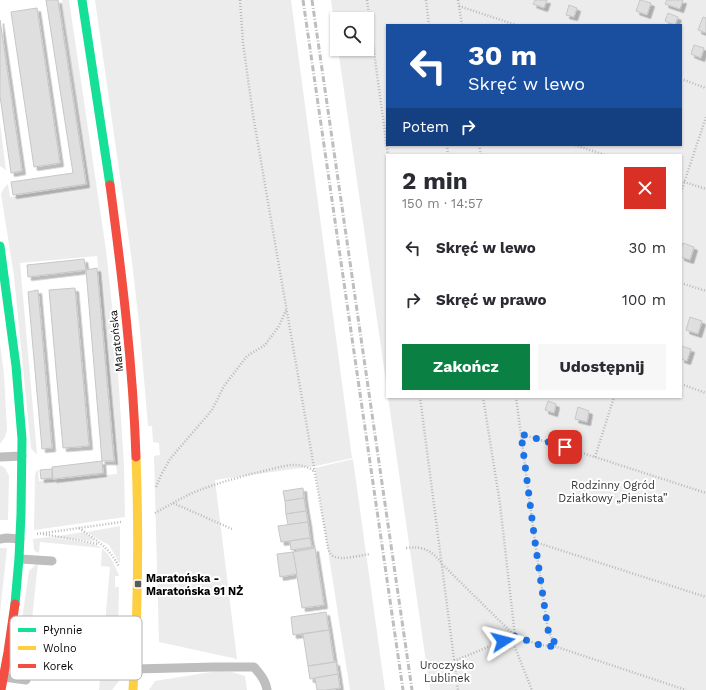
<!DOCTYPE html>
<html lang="pl">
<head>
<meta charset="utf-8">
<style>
	:root { --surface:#fff; --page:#f7f7f7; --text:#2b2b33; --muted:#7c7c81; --accent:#0b8043 }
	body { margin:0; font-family:"Work Sans",sans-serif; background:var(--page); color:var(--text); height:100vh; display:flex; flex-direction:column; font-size:15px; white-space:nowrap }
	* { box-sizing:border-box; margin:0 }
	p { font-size:13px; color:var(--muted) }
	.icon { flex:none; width:22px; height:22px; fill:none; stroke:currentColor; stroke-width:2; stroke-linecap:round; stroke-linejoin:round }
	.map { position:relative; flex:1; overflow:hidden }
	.sheet { position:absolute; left:386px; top:154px; width:296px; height:244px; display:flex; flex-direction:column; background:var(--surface); border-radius:0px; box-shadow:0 1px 3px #0004 }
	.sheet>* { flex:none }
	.guide { position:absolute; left:386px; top:24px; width:296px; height:122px; border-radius:0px; box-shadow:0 1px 3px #0004; background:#1a4fa0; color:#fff; overflow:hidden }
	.tools { position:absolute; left:330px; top:12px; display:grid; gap:8px }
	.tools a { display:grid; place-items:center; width:44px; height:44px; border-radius:0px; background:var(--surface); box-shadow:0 1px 3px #0004; font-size:20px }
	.pin { position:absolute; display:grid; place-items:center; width:34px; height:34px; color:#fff; margin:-17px; border-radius:8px; box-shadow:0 2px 6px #0006 }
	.me { position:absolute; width:44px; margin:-22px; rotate:81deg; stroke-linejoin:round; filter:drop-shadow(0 0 3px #0008) }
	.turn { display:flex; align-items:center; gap:14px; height:84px; padding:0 16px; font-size:18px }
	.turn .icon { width:52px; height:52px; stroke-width:2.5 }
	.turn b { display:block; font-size:28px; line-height:34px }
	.then { display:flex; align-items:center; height:38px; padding:0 16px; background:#0003; gap:8px; font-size:15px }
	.round { display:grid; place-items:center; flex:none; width:42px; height:42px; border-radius:0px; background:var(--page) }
	.headline { display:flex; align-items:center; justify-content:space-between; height:68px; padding:0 16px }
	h1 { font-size:24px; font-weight:700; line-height:30px }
	.action { display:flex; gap:8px; margin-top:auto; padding:8px 16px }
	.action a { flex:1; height:46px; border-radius:0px; background:var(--accent); color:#fff; font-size:16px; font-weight:700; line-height:46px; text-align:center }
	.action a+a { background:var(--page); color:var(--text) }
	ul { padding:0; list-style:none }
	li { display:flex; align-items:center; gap:12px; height:52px; padding:0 16px }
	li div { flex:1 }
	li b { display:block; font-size:15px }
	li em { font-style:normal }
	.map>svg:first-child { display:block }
</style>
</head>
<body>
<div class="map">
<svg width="706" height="690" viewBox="0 0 706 690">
	<defs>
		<filter id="shadow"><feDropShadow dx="3.5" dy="3.5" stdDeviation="0" flood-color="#0004"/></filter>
	</defs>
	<rect width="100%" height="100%" fill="#fff"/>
	<g fill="#ececec" fill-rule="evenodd">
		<path d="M 62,0 L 69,0 L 106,250 L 116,343 L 124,465 L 125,517 L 34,530 L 35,475 L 36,472 L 38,469 L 39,481 L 117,474 L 97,256 L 20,263 L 37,454 L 34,452 L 31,448 L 14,276 L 1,194 L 4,188 L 8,184 L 10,197 L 88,185 Z"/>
		<path d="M 95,0 L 291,0 L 352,458 L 316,466 L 215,480 L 237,659 L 159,642 L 154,456 L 160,455 L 159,443 L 153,442 L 152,426 L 148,426 L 140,332 L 132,262 Z"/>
		<path d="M 331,0 L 706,0 L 706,690 L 430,690 L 388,397 L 681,397 L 681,155 L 387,155 L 387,389 L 338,49 L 367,49 L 367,19 L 337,19 L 337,43 ZM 387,25 L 681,25 L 681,145 L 387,145 Z"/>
		<path d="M 0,123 L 6,170 L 0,166 Z"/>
		<path d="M 0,344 L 4,374 L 7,429 L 5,437 L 0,444 Z"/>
		<path d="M 353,459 L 385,690 L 350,690 L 315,468 Z"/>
		<path d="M 0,465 L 5,468 L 9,476 L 8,520 L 1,520 L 0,519 Z"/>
		<path d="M 120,526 L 120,564 L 109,545 L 98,539 L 87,532 Z"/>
		<path d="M 84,532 L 96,541 L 51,537 Z"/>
		<path d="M 49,537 L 94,544 C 108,549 114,563 119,576 L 115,576 L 115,587 L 119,587 L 118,629 L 124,629 L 121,678 L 112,690 L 99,690 L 110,567 L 101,566 L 102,548 L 40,542 L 39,553 L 36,552 L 34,550 L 33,539 Z"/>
		<path d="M 0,548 L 7,548 L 0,613 Z"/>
		<path d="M 38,563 L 27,666 L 39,668 L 37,673 C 27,674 20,671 16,661 L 29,571 Z"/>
		<path d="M 218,671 L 232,672 L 245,676 L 247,690 L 149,690 L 155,681 Z"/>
	</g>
	<g fill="#dfdfdf" stroke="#c7c7c7" filter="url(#shadow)">
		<path d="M 46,0 L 58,0 L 86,184 L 13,195 L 11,182 L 73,173 Z"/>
		<path d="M 535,0 L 547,0 L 544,8 L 533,4 Z"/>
		<path d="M 640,0 L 651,3 L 647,15 L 636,11 Z"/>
		<path d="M 667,0 L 683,0 L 680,9 L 665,4 Z"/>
		<path d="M 569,5 L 577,8 L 574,17 L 566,15 Z"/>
		<path d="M 37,8 L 60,163 L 34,167 L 11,12 Z"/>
		<path d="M 668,13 L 678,17 L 675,25 L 665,21 Z"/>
		<path d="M 703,17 L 706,18 L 706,33 L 698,30 Z"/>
		<path d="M 0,20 L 22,171 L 11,173 L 0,96 Z"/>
		<path d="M 694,45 L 704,48 L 701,58 L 691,54 Z"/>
		<path d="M 683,243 L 694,247 L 690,260 L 681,257 L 681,248 Z"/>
		<path d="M 84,259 L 86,270 L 28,277 L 27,265 Z"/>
		<path d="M 97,268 L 114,461 L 102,461 L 86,270 Z"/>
		<path d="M 75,288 L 89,446 L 63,448 L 49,290 Z"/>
		<path d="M 38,290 L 52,448 L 42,449 L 28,292 Z"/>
		<path d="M 690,317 L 702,321 L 698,334 L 686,330 Z"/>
		<path d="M 681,346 L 691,349 L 687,361 L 681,359 Z"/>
		<path d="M 548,401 L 556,404 L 554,413 L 545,410 Z"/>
		<path d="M 578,407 L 589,411 L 587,422 L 575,419 Z"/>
		<path d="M 102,461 L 103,473 L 53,479 L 52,467 Z"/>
		<path d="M 52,469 L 52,478 L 41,479 L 40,470 Z"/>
		<path d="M 303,488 L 304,498 L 285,501 L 283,491 Z"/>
		<path d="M 304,498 L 306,511 L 286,514 L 285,501 Z"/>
		<path d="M 306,511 L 308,522 L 288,525 L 286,514 Z"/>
		<path d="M 308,522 L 310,538 L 281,542 L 278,526 Z"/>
		<path d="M 310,538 L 312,547 L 291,550 L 290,541 Z"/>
		<path d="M 315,548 L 324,605 L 302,608 L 293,552 Z"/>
		<path d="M 293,552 L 297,574 L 280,577 L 277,554 Z"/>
		<path d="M 326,612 L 329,630 L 293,635 L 291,617 Z"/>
		<path d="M 329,630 L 334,662 L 308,666 L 303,634 Z"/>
		<path d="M 336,662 L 338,674 L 310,679 L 308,666 Z"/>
		<path d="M 338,674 L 340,688 L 326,690 L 317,690 L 315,678 Z"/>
	</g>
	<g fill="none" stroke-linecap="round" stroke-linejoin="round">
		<g stroke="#b9b9b9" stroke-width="2.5" stroke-dasharray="1 2" stroke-linecap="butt">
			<path d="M 240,0 L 243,43 L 253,115 L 279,266 L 328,548 C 329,551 330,554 333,556 C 341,561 361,555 370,554"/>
			<path d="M 367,0 L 388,155"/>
			<path d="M 426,0 L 429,25"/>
			<path d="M 458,0 L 462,25"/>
			<path d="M 459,6 L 516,25"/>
			<path d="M 681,79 L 706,88"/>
			<path d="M 447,145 L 448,155"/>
			<path d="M 479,145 L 481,155"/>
			<path d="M 575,145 L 605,155"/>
			<path d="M 681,181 L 706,189"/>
			<path d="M 681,192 L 706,117"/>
			<path d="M 681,283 L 706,291"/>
			<path d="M 681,384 L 706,393"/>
			<path d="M 420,397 L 458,690"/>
			<path d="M 483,397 L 500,504 L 515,636 L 514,645 L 532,690"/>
			<path d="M 516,397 L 535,542 L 548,630 L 556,646"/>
			<path d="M 521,434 L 595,457 L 706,493"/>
			<path d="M 595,457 L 614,397"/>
			<path d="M 156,487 L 161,475 L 170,459 L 212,410 L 224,386 L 247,356 L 265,345 L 279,326 L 286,310"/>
			<path d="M 173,503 C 198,488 226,481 255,473 C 266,471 283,465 294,465 C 302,465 309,467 315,472"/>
			<path d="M 155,513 L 173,503 L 232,529"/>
			<path d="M 79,528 C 96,540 110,548 119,567"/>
			<path d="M 37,534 L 121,522"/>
			<path d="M 43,534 L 99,544"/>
			<path d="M 535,542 L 706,597"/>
			<path d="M 406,548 C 423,546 432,550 442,564 L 515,636 L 540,645 L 557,647 L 686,690"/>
			<path d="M 454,661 L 515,636"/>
			<path d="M 27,669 L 28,654"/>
		</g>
		<g stroke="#bebebe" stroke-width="9">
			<path d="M 0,457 L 22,456"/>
			<path d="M 0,539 L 7,538 L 20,539"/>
			<path d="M 20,559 L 52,561"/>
			<path d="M 135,669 L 215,667 L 254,667 C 260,674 266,681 267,690"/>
			<path d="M 4,677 L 26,680"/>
		</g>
		<g stroke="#16e098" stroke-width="9">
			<path d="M 82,0 L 110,185"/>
			<path d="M 0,246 L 16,366 L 22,439 L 21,514 L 19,558 L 15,604"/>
		</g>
		<path stroke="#ffcf43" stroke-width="9" d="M 133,690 C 138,612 139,535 136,457"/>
		<g stroke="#f24e42" stroke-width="9">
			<path d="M 110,185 C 122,275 133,366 136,457"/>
			<path d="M 1,690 L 8,652 L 15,604"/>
		</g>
		<g stroke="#bebebe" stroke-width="3" stroke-dasharray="6 2 1 2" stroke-linecap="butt">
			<path d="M 303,0 L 403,690"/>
			<path d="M 312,0 L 412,690"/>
		</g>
	</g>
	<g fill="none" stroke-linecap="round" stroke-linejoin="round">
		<path stroke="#1a73e8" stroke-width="7" stroke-dasharray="0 12.6" d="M 503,641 L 515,636 L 540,645 L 557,647 L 548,630 L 535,542 L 521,434 L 565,447"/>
	</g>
	<rect fill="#595959" stroke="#fff" stroke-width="1.5" x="134" y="580" width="8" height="8" rx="2"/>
	<g text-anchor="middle" stroke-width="4" stroke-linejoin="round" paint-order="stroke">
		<g font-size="11" fill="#000" stroke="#fff">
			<text transform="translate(116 341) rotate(-96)" y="4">Maratońska</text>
		</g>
		<g font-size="11" fill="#333" stroke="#fff">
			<text x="613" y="489">Rodzinny Ogród<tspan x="613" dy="13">Działkowy „Pienista”</tspan></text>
			<text x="447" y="669">Uroczysko<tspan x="447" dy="13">Lublinek</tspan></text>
		</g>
		<g font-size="11" font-weight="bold" fill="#000" stroke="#fff" text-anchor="start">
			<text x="146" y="582">Maratońska -<tspan x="146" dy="13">Maratońska 91 NŻ</tspan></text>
		</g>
	</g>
	<rect x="10" y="616" width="132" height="64" rx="6" fill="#fff" stroke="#b2b2b2" stroke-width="1"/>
	<rect x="18" y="628" width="18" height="4" fill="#16e098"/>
	<rect x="18" y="646" width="18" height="4" fill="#ffcf43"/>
	<rect x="18" y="664" width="18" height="4" fill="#f24e42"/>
	<g font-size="11" fill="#000">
		<text x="43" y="634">Płynnie</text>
		<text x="43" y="652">Wolno</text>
		<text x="43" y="670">Korek</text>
	</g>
</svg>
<div class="tools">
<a><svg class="icon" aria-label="search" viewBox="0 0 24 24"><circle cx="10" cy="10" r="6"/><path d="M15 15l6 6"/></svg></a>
</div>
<div class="pin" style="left:565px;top:447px;background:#d93025"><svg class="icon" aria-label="arrive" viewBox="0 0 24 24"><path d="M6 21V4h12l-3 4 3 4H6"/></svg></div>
<svg class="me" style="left:503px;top:641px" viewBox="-20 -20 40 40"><path d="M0-17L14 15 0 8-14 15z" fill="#1a73e8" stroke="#fff" stroke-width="4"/></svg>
<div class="guide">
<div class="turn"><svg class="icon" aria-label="left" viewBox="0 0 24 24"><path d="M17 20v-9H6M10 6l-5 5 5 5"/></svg><div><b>30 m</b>Skręć w lewo</div></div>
<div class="then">Potem<svg class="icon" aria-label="right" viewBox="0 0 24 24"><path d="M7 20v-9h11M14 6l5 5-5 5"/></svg></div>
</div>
<section class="sheet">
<div class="headline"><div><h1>2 min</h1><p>150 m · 14:57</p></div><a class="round" style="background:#d93025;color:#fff"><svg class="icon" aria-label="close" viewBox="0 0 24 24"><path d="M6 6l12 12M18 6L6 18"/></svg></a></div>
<ul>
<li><svg class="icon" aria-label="left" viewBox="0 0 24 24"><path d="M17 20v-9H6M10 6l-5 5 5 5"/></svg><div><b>Skręć w lewo</b></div><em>30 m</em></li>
<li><svg class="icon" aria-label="right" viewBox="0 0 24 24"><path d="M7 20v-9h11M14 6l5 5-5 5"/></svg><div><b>Skręć w prawo</b></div><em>100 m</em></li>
</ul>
<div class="action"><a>Zakończ</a><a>Udostępnij</a></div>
</section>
</div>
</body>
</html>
